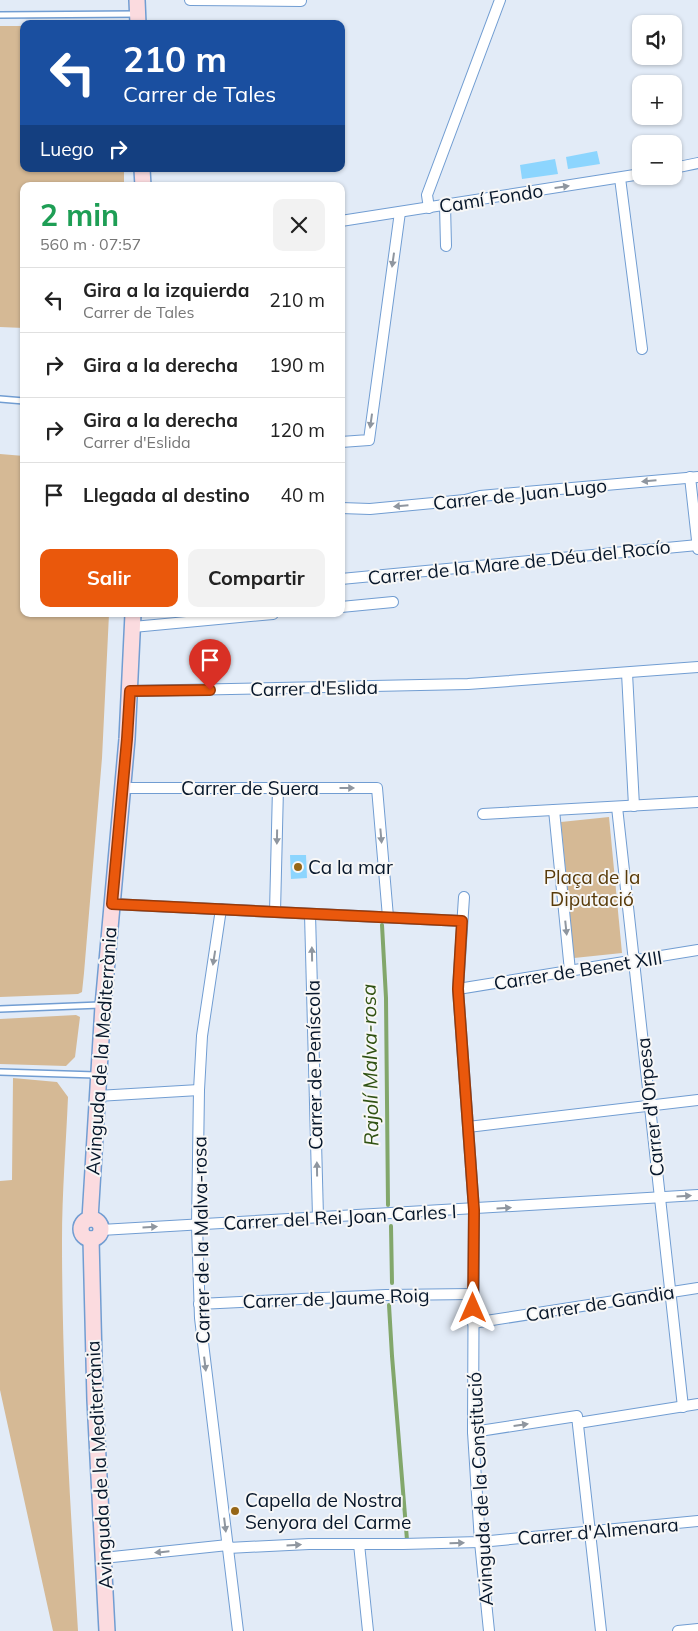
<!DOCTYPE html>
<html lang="es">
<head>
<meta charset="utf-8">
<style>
	:root { --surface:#fff; --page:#f2f2f2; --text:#222; --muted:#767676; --line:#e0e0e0; --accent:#ea580c }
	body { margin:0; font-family:Mulish,sans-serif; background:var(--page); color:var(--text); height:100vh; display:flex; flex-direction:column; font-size:19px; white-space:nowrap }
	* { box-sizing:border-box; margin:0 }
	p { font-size:16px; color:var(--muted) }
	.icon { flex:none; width:28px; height:28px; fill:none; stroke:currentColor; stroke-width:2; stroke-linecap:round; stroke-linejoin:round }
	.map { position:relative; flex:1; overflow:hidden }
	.panel { position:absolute; left:20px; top:182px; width:325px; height:435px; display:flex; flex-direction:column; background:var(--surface); border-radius:10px; box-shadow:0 1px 4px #0004 }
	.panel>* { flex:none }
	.hud { position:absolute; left:20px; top:20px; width:325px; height:152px; border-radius:10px; box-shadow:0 1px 4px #0004; background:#1a4fa0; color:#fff; overflow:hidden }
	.buttons { position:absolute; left:632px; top:15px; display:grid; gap:10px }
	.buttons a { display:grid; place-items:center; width:50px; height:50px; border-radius:10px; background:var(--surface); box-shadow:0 1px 4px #0004; font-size:25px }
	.pin { position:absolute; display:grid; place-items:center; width:42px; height:42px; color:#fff; margin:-51px -21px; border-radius:50% 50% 50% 0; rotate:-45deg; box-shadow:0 0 5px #0007 }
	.pin .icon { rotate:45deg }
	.me { position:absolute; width:55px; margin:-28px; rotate:0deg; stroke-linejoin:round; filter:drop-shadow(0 0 4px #0008) }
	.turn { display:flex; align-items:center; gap:18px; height:105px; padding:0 20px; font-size:22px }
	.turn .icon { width:65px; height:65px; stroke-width:2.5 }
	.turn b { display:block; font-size:35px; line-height:42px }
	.then { display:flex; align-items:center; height:48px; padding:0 20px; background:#0003; gap:10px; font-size:19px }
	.round { display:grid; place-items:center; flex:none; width:52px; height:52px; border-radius:10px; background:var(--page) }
	.head { display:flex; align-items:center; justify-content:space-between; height:85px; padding:0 20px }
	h1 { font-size:30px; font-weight:700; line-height:38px; color:#1e9e55 }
	.button { display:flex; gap:10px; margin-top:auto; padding:10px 20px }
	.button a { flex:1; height:58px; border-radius:10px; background:var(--accent); color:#fff; font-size:20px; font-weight:700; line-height:58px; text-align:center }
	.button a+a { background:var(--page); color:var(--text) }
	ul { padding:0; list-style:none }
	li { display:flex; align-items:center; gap:15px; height:65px; padding:0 20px; border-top:1px solid var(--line) }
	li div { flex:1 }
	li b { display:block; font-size:19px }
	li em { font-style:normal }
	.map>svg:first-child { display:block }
</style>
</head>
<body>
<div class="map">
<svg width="698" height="1631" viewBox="0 0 698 1631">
	<rect width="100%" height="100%" fill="#e2ebf7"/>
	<g fill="#d5b995">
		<path d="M 0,26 L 24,26 L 24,169 L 124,169 L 124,186 L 24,186 L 24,328 L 0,327 Z"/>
		<path d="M 0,454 L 24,456 L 24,614 L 109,614 L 102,758 L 84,973 L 82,992 L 78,994 L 0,997 Z"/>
		<path d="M 609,817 L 622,953 L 574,958 L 561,822 Z"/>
		<path d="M 76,1015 L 80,1017 L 75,1057 L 66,1066 L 0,1064 L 0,1019 Z"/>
		<path d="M 13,1078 L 57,1082 L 68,1097 C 66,1145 62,1193 62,1241 C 62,1371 70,1501 78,1631 L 53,1631 L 0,1390 L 0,1181 L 12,1180 Z"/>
	</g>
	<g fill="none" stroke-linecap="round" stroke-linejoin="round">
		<g stroke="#82a76b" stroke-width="4">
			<path d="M 382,925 L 386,998 L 388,1205"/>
			<path d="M 391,1226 L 392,1283"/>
			<path d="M 389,1305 L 392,1356 L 407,1540"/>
		</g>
	</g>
	<g fill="#8cd5fe">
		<path d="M 664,139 L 665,144 L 642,144 L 641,143 Z"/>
		<path d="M 641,143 L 641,156 L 635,157 L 633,144 Z"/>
		<path d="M 597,151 L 600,164 L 568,169 L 566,157 Z"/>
		<path d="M 555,159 L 558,174 L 522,179 L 520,165 Z"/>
		<path d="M 290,855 L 306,855 L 307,878 L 291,879 Z"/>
	</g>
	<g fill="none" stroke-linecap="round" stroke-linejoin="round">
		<defs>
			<g id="lane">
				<path d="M 0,15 L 137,14"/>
				<path d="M 0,399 L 24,401"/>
				<path d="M 0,1009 L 100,1005"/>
				<path d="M 0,1072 L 96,1075"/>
			</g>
			<g id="street">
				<path d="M 190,0 L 301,1"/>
				<path d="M 674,168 L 698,163"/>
				<path d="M 620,178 L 642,349"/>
				<path d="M 445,205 L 446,246"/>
				<path d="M 429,208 L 427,195 L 500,0"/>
				<path d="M 341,221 L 641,174"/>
				<path d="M 341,442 L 369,440 L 400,212"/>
				<path d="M 690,477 L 698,549"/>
				<path d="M 341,508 L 370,509 L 465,500 L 480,496 L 698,477"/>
				<path d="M 341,579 L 698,545"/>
				<path d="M 341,607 L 393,602"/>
				<path d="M 133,627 L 273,614"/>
				<path d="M 627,673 L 634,806"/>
				<path d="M 130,691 L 468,684 L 698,667"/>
				<path d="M 123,788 L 377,788 L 388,917"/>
				<path d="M 617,807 L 683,1407"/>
				<path d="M 554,810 L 570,971"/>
				<path d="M 483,814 L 698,802"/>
				<path d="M 464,897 L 458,989 L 474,1210 L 473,1432 L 480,1542 L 489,1631"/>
				<path d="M 112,904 L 462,921"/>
				<path d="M 221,909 L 202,1036 L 199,1090 L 197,1225 L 200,1318 L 238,1631"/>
				<path d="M 275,912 L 278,788"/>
				<path d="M 310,914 L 318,1217"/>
				<path d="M 458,989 L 698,950"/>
				<path d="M 97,1096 L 199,1090"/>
				<path d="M 468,1127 L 698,1100"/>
				<path d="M 101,1230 L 698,1195"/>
				<path d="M 199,1304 L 386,1295 L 473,1294"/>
				<path d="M 473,1323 L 698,1288"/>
				<path d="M 578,1423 L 698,1404"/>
				<path d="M 473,1432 L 577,1416 L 601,1631"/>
				<path d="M 359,1544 L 368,1631"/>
				<path d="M 228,1548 L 309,1544 L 403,1544 L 480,1542 L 698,1521"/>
				<path d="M 103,1558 L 228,1545"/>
				<path d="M 678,1631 L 698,1629"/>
			</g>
			<g id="secondary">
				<path d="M 137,0 L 138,24"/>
				<path d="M 142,169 L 143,186"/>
				<circle cx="91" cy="1229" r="10"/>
				<path d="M 90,1219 L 103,1006 L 127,739 L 133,614"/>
				<path d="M 91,1239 L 95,1400 L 107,1631"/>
			</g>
		</defs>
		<use href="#lane" stroke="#719dd2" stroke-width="8"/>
		<use href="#street" stroke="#719dd2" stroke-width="12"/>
		<use href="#secondary" stroke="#719dd2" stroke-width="18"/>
		<use href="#lane" stroke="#fff" stroke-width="5"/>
		<use href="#street" stroke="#fff" stroke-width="10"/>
		<use href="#secondary" stroke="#fbdbdf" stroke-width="15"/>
	</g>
	<defs><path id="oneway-solid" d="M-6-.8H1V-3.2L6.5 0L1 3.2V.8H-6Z" transform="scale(1.25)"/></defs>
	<g fill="#8f969f">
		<use href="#oneway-solid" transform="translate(562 187) rotate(-8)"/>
		<use href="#oneway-solid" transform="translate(393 260) rotate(98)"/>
		<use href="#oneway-solid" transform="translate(371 421) rotate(98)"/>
		<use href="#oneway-solid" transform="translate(649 481) rotate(175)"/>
		<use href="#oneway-solid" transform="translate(401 506) rotate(175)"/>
		<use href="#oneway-solid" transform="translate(347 788)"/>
		<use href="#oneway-solid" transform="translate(381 836) rotate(85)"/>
		<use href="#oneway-solid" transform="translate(277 837) rotate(91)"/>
		<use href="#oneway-solid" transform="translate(566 928) rotate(84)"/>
		<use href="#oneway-solid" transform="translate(312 954) rotate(-91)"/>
		<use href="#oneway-solid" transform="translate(214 958) rotate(99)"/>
		<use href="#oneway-solid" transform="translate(317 1169) rotate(-91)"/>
		<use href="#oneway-solid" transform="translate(684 1196) rotate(-3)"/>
		<use href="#oneway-solid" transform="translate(504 1208) rotate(-4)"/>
		<use href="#oneway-solid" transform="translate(150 1227) rotate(-3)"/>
		<use href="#oneway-solid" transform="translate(205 1364) rotate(83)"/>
		<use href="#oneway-solid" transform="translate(521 1425) rotate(-8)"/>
		<use href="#oneway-solid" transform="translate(225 1525) rotate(83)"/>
		<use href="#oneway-solid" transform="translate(457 1543) rotate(-2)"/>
		<use href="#oneway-solid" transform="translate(294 1545) rotate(-3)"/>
		<use href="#oneway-solid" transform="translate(162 1552) rotate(174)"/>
	</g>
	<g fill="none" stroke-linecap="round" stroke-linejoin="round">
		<defs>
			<path id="route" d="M 210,690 L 130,691 L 127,739 L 112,904 L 462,921 L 458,989 L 474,1210 L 473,1308"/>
		</defs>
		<use href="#route" stroke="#983908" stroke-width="12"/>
		<use href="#route" stroke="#ea580c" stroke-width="9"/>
	</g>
	<g fill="#966616" stroke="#f7f7f7" stroke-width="2">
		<circle cx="298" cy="867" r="5"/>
		<circle cx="235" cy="1511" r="5"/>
	</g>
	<g text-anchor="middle" stroke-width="4" stroke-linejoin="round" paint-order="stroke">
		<g font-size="19" fill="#06162a" stroke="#f7f7f7">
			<text transform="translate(491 198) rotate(-9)" y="7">Camí Fondo</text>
			<text transform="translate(520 494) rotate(-6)" y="7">Carrer de Juan Lugo</text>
			<text transform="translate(519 562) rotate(-6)" y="7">Carrer de la Mare de Déu del Rocío</text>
			<text transform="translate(314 688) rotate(-1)" y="7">Carrer d'Eslida</text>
			<text x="250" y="795">Carrer de Suera</text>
			<text transform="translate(578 970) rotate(-9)" y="7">Carrer de Benet XIII</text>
			<text transform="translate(101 1051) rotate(-86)" y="7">Avinguda de la Mediterrània</text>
			<text transform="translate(314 1065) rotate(-91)" y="7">Carrer de Peníscola</text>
			<text transform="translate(650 1107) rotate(-96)" y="7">Carrer d'Orpesa</text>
			<text transform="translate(340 1217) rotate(-3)" y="7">Carrer del Rei Joan Carles I</text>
			<text transform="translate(201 1240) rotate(-91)" y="7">Carrer de la Malva-rosa</text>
			<text transform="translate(336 1298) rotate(-2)" y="7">Carrer de Jaume Roig</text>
			<text transform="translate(600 1303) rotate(-9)" y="7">Carrer de Gandia</text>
			<text transform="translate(99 1465) rotate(-93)" y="7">Avinguda de la Mediterrània</text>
			<text transform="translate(480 1489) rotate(-93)" y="7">Avinguda de la Constitució</text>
			<text transform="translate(598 1531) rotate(-5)" y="7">Carrer d'Almenara</text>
		</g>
		<g font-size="19" fill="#06162a" stroke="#f7f7f7" text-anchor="start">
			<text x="308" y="874">Ca la mar</text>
			<text x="245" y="1507">Capella de Nostra<tspan x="245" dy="22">Senyora del Carme</tspan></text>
		</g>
		<g font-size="19" fill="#583a09" stroke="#f7f7f7">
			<text x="592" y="884">Plaça de la<tspan x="592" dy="22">Diputació</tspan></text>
		</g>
		<g font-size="20" font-style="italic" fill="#305213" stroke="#f7f7f7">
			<text transform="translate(370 1065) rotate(-91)" y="7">Rajolí Malva-rosa</text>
		</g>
	</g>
</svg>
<div class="buttons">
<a><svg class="icon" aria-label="sound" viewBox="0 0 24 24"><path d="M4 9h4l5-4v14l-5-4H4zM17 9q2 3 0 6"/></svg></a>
<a>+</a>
<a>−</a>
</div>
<div class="pin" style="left:210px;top:690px;background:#d93025"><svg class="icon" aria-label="arrive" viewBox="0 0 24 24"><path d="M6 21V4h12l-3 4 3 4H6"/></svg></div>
<svg class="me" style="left:473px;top:1308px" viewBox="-20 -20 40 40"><path d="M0-17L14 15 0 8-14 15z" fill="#ea580c" stroke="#fff" stroke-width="4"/></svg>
<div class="hud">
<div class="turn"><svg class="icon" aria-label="left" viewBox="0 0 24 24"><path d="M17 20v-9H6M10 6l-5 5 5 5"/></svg><div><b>210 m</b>Carrer de Tales</div></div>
<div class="then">Luego<svg class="icon" aria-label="right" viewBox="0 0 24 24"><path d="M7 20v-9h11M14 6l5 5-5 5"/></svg></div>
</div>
<section class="panel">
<div class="head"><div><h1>2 min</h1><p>560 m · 07:57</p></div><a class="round"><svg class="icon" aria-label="close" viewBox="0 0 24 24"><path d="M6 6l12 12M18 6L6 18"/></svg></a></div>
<ul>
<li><svg class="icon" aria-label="left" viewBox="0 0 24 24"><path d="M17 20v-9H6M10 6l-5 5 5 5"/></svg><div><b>Gira a la izquierda</b><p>Carrer de Tales</p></div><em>210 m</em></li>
<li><svg class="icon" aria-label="right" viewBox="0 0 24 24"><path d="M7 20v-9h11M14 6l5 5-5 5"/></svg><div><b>Gira a la derecha</b></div><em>190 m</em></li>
<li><svg class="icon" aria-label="right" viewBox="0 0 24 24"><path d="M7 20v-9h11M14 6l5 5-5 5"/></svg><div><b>Gira a la derecha</b><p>Carrer d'Eslida</p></div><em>120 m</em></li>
<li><svg class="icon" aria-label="arrive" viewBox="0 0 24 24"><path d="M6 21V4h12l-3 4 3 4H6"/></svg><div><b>Llegada al destino</b></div><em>40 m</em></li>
</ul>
<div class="button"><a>Salir</a><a>Compartir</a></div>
</section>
</div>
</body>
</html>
